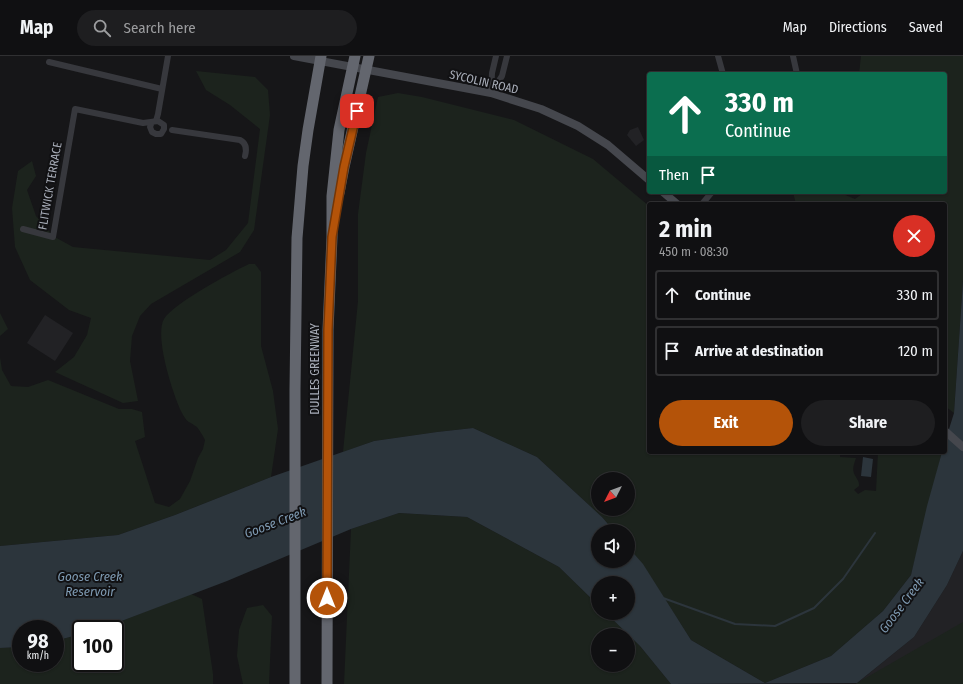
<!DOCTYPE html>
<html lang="en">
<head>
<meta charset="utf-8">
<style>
	:root { --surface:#101012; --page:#1e1e20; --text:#f1f3f6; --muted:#9c9d9f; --line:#303032; --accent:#b45309 }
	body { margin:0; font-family:"Fira Sans Condensed",sans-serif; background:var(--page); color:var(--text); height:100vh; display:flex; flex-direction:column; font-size:15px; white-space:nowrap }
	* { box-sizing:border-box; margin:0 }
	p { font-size:13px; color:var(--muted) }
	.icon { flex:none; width:22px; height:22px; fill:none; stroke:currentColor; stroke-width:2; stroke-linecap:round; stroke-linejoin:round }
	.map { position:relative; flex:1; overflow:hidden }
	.sheet { position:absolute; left:647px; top:146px; width:300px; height:252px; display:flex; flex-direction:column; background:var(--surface); border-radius:4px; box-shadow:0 1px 3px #0004,0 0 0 1px var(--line) }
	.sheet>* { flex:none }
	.banner { position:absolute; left:647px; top:16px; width:300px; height:122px; border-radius:4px; box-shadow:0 1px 3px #0004,0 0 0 1px var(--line); background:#0b6e4f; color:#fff; overflow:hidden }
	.needle { width:26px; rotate:228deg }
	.controls { position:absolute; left:591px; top:416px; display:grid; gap:8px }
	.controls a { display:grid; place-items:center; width:44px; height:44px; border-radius:50%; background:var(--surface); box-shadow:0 1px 3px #0004,0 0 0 1px var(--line); font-size:20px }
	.speed { position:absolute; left:12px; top:564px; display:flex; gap:8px; font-size:20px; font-weight:700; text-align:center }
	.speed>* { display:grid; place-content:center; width:52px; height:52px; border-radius:50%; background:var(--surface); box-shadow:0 1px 3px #0004,0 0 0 1px var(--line); line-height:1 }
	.speed small { font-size:10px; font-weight:400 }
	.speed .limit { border:2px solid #111; border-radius:6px; background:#fff; color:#111 }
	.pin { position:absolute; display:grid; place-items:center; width:34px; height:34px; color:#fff; margin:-17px; border-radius:8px; box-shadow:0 2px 6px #0006 }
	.me { position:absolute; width:44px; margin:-22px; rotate:0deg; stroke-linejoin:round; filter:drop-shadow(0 0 3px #0008) }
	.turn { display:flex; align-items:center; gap:14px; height:84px; padding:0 12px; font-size:18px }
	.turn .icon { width:52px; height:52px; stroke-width:2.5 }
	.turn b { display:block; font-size:28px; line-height:34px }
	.then { display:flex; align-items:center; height:38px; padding:0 12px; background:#0003; gap:8px; font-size:15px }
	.round { display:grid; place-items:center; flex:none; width:42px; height:42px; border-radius:21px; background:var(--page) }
	.summary { display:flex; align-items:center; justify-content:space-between; height:68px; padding:0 12px }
	h1 { font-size:24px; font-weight:700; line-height:30px }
	.cta { display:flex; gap:8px; margin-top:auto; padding:8px 12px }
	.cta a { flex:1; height:46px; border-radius:24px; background:var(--accent); color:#fff; font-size:16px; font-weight:700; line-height:46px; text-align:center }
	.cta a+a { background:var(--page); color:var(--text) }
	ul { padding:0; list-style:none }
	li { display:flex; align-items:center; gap:12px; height:50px; margin:0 8px 6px; padding:0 4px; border:2px solid var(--line); border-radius:4px }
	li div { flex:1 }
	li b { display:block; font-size:15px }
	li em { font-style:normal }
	header { display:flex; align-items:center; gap:24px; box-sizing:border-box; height:56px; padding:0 20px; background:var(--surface); border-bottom:1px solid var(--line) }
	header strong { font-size:19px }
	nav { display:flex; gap:22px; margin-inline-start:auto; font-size:14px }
	.search { width:280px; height:36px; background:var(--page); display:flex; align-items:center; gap:10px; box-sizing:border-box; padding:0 14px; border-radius:22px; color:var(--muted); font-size:15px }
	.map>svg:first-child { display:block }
</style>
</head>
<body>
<header>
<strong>Map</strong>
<div class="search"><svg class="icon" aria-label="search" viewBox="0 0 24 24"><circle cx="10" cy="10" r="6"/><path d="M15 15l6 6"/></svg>Search here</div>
<nav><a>Map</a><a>Directions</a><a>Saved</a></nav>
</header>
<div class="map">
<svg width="963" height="628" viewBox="0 0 963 628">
	<rect width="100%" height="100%" fill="#161618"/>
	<g fill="#222225">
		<path d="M 638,71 L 644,84 L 636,90 L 627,79 L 630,74 Z"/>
		<path d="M 45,259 L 73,277 L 55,305 L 27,287 Z"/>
		<path d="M 963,495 L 963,628 L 856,628 L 914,581 L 947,529 Z"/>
	</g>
	<g fill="#1c231d" fill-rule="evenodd">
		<path d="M 861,0 L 963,0 L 963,225 L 954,357 L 945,350 L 945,148 L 796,148 L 793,136 L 838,136 L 855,143 L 865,136 L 945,136 L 945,18 L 859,18 Z"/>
		<path d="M 196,15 L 255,21 L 268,34 L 270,59 L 254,174 L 240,196 L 151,248 L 140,260 L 132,280 L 130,305 L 138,345 L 123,347 L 55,316 L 74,301 L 87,279 L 91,262 L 69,254 L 30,224 L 15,191 L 12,152 L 18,115 L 32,105 L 36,120 L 27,134 L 36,160 L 53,180 L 73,191 L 210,204 L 226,194 L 248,167 L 260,73 L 230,49 L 206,34 Z"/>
		<path d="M 398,37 L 422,41 L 514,64 L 593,103 L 649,150 L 649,396 L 840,396 L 840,401 L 856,402 C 854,408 851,414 856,421 C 858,425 859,425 859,430 L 854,434 L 858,438 L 865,434 L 876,435 L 878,396 L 942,396 L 911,519 L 883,555 L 831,600 L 765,627 L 691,584 L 643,509 L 628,491 L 628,475 L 614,475 L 602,461 L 537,401 L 473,372 L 437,376 L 374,385 L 343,396 L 358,245 L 358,158 L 366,97 L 378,41 ZM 598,423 L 628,423 L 628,453 L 598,453 Z"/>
		<path d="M 249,208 L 255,208 L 261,216 L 261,290 L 273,335 L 278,373 L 271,421 L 175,459 L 118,479 L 0,490 L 0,301 L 2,314 L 11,330 L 28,331 L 48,324 L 119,353 L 132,353 L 142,356 L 145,381 L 135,385 L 155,447 L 169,451 L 180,443 L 190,425 L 198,402 L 203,393 L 205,384 C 203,380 200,375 197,371 C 189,365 188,368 182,357 C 173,339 154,280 164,263 C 174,247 230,217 249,208 Z"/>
		<path d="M 0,257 L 8,273 L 0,280 Z"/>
		<path d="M 399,457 L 467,461 L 559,511 L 598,549 L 598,557 L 606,557 L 640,590 L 671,628 L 344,628 L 351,473 ZM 598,579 L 628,579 L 628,609 L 598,609 Z"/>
		<path d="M 191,538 L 202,543 L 213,618 L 213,628 L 0,628 L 0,592 L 21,591 L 21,607 L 55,607 L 55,585 L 81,578 L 81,607 L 115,607 L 115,573 L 98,573 L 111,569 Z"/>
		<path d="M 263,549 L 272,560 L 269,628 L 243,628 L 237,600 L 239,574 L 247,552 Z"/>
		<path d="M 963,566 L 963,628 L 856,628 L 857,627 Z"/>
	</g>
	<g fill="#2c353c">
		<path d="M 963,225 L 963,495 L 947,529 L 914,581 L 857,627 L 671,628 L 640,590 L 606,557 L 628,557 L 628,527 L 598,527 L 598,549 L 559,511 L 467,461 L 399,457 L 351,473 L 227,525 L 111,569 L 98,573 L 81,573 L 81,578 L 55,585 L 55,573 L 21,573 L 21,591 L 0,592 L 0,490 L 118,479 L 175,459 L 271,421 L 374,385 L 437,376 L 473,372 L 537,401 L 602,461 L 614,475 L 598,475 L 598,505 L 628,505 L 628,491 L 643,508 L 691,584 L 765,627 L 831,600 L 883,555 L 911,519 L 927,450 L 942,396 L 945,396 L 945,386 L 954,357 Z"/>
		<path d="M 863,401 L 873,403 L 871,421 L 861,420 Z"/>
	</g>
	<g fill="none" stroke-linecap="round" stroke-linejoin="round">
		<path stroke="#2c353c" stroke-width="2" d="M 663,542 L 735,568 L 775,570 L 814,552 L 843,523 L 875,477"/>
		<g stroke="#37383d" stroke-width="6">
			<path d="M 496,0 L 492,17 L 491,37 L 502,20 L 507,0"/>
			<path d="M 718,0 L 723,18"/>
			<path d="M 793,0 L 797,18"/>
			<path d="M 49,6 L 162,33"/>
			<path d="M 156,65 L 158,58 L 168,0"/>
			<path d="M 172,74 L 240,84 C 246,87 247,93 245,100"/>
			<path d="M 702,148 L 712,136"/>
			<path d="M 23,173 L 53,181 L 75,53 L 143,67 L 158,65 L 164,69 L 164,73 L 161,78 L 156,78 L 152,76 L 150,71 L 152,66"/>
		</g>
		<g stroke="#45474d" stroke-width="8">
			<path d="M 294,0 L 491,37 L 541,53 L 578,70 L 608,89 L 649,124"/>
			<path d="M 663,136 L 677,148"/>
			<path d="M 945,375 L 963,391"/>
		</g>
		<g stroke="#63666e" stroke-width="11">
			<path d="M 339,137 L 344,111 L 369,0"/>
			<path d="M 295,628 L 295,334 L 297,182 L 303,110 L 308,74 L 321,0"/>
			<path d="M 327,628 L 328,274 L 332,181 L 332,140 L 339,74 L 355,0"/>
		</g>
	</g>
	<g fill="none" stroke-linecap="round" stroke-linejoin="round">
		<defs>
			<path id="route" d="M 327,542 L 328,274 L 332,181 L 344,111 L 357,55"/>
		</defs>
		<use href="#route" stroke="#753606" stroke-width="10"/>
		<use href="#route" stroke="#b45309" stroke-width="7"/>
	</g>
	<g text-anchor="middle" stroke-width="4" stroke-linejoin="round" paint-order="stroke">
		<g font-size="12" fill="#a8adb8" stroke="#111113">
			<text transform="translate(484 26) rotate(13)" y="4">SYCOLIN ROAD</text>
			<text transform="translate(50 130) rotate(-80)" y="4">FLITWICK TERRACE</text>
			<text transform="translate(315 313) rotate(-90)" y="4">DULLES GREENWAY</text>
		</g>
		<g font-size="13" font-style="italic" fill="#7f9bb3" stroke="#111113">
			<text transform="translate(275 466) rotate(-21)" y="5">Goose Creek</text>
			<text x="90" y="525">Goose Creek<tspan x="90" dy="15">Reservoir</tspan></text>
			<text transform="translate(901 549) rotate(-53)" y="5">Goose Creek</text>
		</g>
	</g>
</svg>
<div class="controls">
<a><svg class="needle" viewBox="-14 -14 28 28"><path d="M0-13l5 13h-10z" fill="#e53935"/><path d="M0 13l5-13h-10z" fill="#9c9d9f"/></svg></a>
<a><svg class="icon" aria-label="sound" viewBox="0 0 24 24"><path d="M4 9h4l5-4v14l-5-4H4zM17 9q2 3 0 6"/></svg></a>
<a>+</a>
<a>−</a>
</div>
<div class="speed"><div>98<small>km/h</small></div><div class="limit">100</div></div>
<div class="pin" style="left:357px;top:55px;background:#d93025"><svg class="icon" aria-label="arrive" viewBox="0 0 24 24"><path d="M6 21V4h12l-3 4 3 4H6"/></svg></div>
<svg class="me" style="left:327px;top:542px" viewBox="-20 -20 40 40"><circle r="17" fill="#b45309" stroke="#fff" stroke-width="3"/><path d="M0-11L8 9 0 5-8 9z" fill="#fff"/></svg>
<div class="banner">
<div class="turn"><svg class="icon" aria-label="ahead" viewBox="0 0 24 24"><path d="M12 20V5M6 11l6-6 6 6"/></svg><div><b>330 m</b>Continue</div></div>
<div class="then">Then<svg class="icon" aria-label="arrive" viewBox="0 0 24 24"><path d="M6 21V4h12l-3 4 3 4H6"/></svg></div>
</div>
<section class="sheet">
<div class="summary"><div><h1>2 min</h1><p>450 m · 08:30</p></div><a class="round" style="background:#d93025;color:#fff"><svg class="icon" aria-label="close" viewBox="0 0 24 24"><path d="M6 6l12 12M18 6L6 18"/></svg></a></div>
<ul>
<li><svg class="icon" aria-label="ahead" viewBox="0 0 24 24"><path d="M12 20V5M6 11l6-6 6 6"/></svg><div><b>Continue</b></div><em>330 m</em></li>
<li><svg class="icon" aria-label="arrive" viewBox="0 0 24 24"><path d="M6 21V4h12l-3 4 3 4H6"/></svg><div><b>Arrive at destination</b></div><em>120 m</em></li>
</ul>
<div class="cta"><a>Exit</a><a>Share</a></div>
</section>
</div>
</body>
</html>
